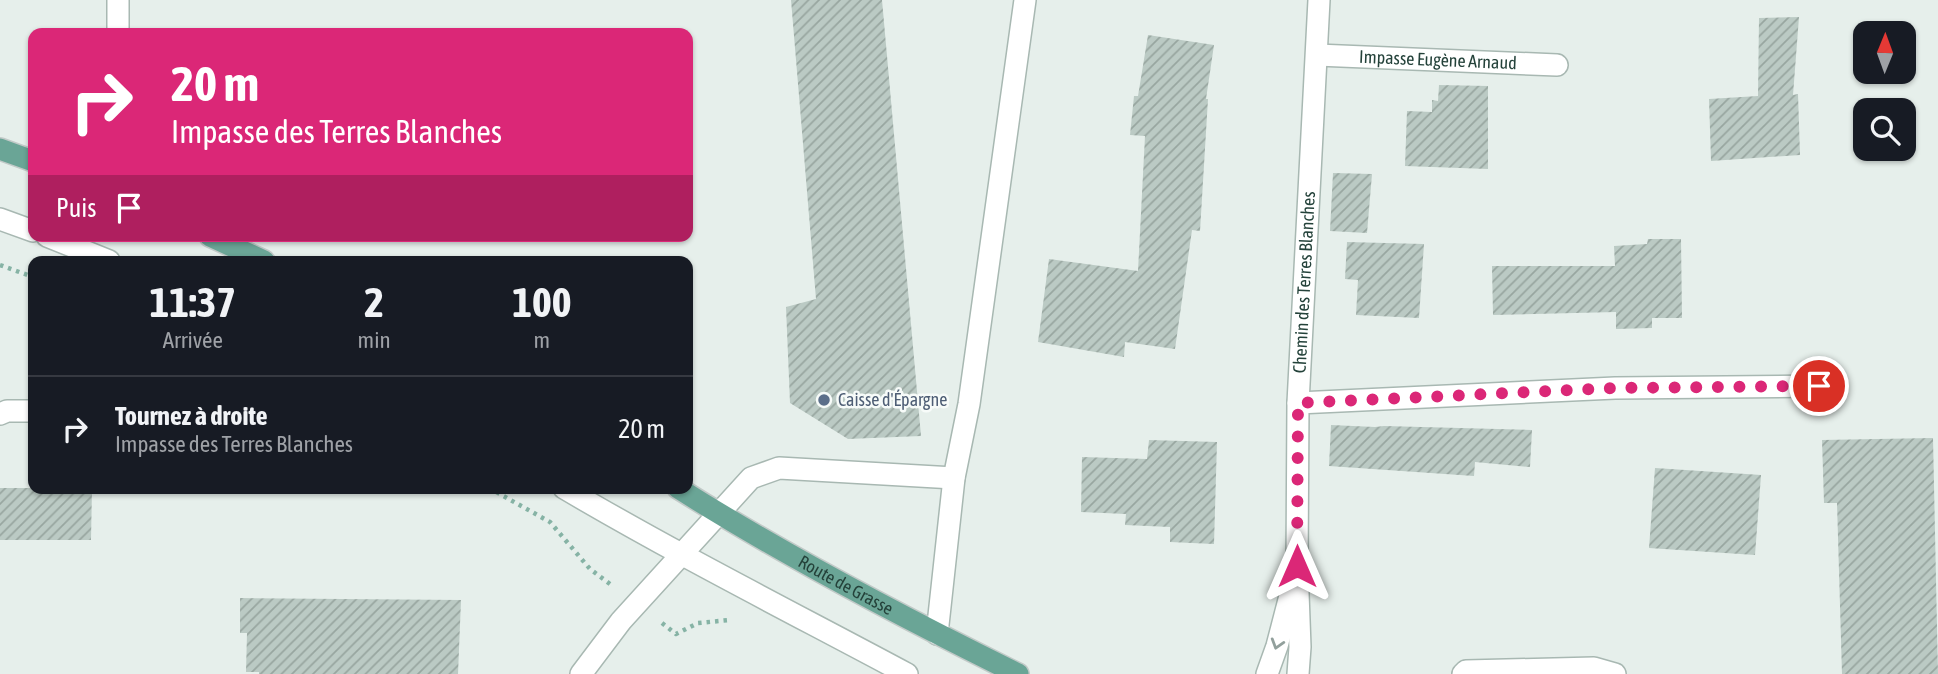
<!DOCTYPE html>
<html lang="fr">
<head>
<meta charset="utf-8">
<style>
	:root { --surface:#171b24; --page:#242831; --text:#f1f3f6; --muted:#9ea1a6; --line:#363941 }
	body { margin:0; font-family:"Asap Condensed",sans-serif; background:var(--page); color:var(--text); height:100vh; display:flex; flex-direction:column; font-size:26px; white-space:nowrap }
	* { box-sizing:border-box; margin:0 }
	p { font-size:23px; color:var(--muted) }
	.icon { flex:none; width:38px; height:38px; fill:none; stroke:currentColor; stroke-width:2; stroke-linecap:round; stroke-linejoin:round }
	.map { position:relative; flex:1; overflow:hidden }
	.details { position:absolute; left:28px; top:256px; width:665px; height:238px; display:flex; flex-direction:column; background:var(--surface); border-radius:14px; box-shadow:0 2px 5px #0004 }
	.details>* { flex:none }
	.top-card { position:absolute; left:28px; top:28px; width:665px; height:214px; border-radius:14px; box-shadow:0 2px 5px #0004; background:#db2777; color:#fff; overflow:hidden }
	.needle { width:46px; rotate:1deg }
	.tools { position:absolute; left:1853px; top:21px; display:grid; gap:14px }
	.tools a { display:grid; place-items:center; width:63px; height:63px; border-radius:14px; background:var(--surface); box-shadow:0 2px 5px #0004; font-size:35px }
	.pin { position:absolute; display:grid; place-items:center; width:60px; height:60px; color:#fff; margin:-30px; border:4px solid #fff; border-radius:50%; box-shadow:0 2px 7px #0007 }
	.me { position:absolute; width:77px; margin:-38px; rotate:0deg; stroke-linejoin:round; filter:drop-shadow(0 0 5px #0008) }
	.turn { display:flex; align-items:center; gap:24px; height:147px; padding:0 28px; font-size:32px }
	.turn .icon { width:91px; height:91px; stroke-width:2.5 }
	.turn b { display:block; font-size:49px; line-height:60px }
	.then { display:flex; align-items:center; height:66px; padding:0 28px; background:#0003; gap:14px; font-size:26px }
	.eta { display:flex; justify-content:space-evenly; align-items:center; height:119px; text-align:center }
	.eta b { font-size:42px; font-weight:700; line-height:49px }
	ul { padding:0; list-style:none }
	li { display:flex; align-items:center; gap:21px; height:105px; padding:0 28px; border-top:2px solid var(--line) }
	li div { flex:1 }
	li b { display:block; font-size:26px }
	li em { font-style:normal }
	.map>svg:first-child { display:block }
</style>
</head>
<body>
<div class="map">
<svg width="1938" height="674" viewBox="0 0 1938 674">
	<defs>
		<pattern id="building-hatch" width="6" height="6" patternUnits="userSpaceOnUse" patternTransform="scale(1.75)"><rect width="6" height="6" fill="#bbcac4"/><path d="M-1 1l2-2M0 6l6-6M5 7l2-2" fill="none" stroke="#98a6a0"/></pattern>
	</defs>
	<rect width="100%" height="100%" fill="#e6efeb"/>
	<g fill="url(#building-hatch)">
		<path d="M 791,0 L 882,0 L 921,436 L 848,439 L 790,403 L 786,307 L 816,299 Z"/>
		<path d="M 1799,17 L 1793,95 L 1798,94 L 1800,155 L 1711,161 L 1709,99 L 1758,96 L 1759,18 Z"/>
		<path d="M 1148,35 L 1214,45 L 1206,99 L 1208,99 L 1200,231 L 1192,230 L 1175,349 L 1125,342 L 1124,357 L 1038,342 L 1049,259 L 1138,271 L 1145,136 L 1130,135 L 1134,96 L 1138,96 Z"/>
		<path d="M 1439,85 L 1488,86 L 1488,169 L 1405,166 L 1407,111 L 1432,112 L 1432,100 L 1438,101 Z"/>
		<path d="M 1333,173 L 1372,174 L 1367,233 L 1330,231 Z"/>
		<path d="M 1648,239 L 1681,239 L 1682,318 L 1652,318 L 1652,328 L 1616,329 L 1616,312 L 1493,315 L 1492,266 L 1615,266 L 1614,246 L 1647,244 Z"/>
		<path d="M 1347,242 L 1424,244 L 1419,318 L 1356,315 L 1358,280 L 1345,279 Z"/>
		<path d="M 1331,425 L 1375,427 L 1384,426 L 1532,430 L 1530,467 L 1475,462 L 1474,476 L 1329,466 Z"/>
		<path d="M 1933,438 L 1938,674 L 1842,674 L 1837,503 L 1824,503 L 1822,440 Z"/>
		<path d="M 1149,440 L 1217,442 L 1214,544 L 1170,542 L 1170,527 L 1125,525 L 1126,514 L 1081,512 L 1082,457 L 1147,459 Z"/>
		<path d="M 1655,468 L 1761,475 L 1755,555 L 1649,548 Z"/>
		<path d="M 0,488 L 92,488 L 91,540 L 0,540 Z"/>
		<path d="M 240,598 L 461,600 L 458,674 L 259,674 L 259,672 L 246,672 L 247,633 L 240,633 Z"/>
	</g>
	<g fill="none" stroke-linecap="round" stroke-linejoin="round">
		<defs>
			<g id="minor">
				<path d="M 118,0 L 118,33"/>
				<path id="s1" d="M 1317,55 L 1557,65"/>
				<path d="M 0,219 L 33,231"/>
				<path d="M 47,236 L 109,261"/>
				<path d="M 1298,403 L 1615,388 L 1819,386"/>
				<path d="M 0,414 L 7,411 L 33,411"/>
				<path d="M 564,488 C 676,554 793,613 907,674"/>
				<path d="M 937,634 L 954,478 L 969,404 L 1025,0"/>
				<path d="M 581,674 L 621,621 L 751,478 L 779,468 L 954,478"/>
				<path d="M 1267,674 L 1277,646 L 1291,592"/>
				<path id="s2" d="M 1298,674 L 1300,647 L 1297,566 L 1298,403 L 1319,0"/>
				<path d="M 1463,674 L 1466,671 L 1594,668 L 1615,674"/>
			</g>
			<g id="major">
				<path d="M 0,149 L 33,161"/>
				<path d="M 210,236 L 264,261"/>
				<path id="s3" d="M 678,488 C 787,557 902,617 1018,674"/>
			</g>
		</defs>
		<use href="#minor" stroke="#a8b8b2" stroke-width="24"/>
		<use href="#major" stroke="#c2cac8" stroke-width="24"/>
		<g stroke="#86b3a5" stroke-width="4.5" stroke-dasharray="3.5 5" stroke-linecap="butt">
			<path d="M 0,265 L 33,277"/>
			<path d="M 489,488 L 550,522 L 590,569 L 610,584"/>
			<path d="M 662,623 L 676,634 L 698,623 L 730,620"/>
		</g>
		<use href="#minor" stroke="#fff" stroke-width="21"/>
		<use href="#major" stroke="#6aa596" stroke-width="21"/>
	</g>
	<defs><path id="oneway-chevron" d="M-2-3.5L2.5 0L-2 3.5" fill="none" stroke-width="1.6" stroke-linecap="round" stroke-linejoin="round" transform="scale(1.75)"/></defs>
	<use stroke="#92a09c" href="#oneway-chevron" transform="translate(1277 644) rotate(107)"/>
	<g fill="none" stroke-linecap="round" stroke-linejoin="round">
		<path stroke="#db2777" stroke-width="12" stroke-dasharray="0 21.6" d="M 1297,566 L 1298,403 L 1615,388 L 1819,386"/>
	</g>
	<circle fill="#5c6f8a" stroke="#f7fbf9" stroke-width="2.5" cx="824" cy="400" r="7"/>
	<g text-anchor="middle" stroke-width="5" stroke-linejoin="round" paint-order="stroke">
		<g font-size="18" fill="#24423a" stroke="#f7fbf9">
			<text dy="6" stroke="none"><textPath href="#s1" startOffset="121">Impasse Eugène Arnaud</textPath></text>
			<text dy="6" stroke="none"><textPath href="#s2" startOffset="392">Chemin des Terres Blanches</textPath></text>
			<text dy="6" stroke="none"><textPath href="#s3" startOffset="194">Route de Grasse</textPath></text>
		</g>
		<g font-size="18" fill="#4e5e75" stroke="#f7fbf9" text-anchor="start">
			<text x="838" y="406">Caisse d'Épargne</text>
		</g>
	</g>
</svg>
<div class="tools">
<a><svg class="needle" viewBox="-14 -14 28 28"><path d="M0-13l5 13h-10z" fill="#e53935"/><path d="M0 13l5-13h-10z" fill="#9ea1a6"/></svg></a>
<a><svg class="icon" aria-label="search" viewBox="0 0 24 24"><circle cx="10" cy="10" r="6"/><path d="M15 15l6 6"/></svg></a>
</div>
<div class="pin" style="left:1819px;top:386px;background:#d93025"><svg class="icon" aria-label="arrive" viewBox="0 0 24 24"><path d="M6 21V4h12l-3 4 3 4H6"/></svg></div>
<svg class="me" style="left:1297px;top:566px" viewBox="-20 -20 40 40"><path d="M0-17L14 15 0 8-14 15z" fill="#db2777" stroke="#fff" stroke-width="4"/></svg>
<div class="top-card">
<div class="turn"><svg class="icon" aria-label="right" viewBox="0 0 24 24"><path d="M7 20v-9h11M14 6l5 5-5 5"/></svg><div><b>20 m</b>Impasse des Terres Blanches</div></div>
<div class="then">Puis<svg class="icon" aria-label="arrive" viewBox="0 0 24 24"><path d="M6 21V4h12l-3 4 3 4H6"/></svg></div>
</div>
<section class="details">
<div class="eta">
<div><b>11:37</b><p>Arrivée</p></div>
<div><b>2</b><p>min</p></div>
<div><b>100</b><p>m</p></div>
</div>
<ul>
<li><svg class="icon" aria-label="right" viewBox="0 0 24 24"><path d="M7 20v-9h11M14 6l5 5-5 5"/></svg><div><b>Tournez à droite</b><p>Impasse des Terres Blanches</p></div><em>20 m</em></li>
</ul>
</section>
</div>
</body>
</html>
